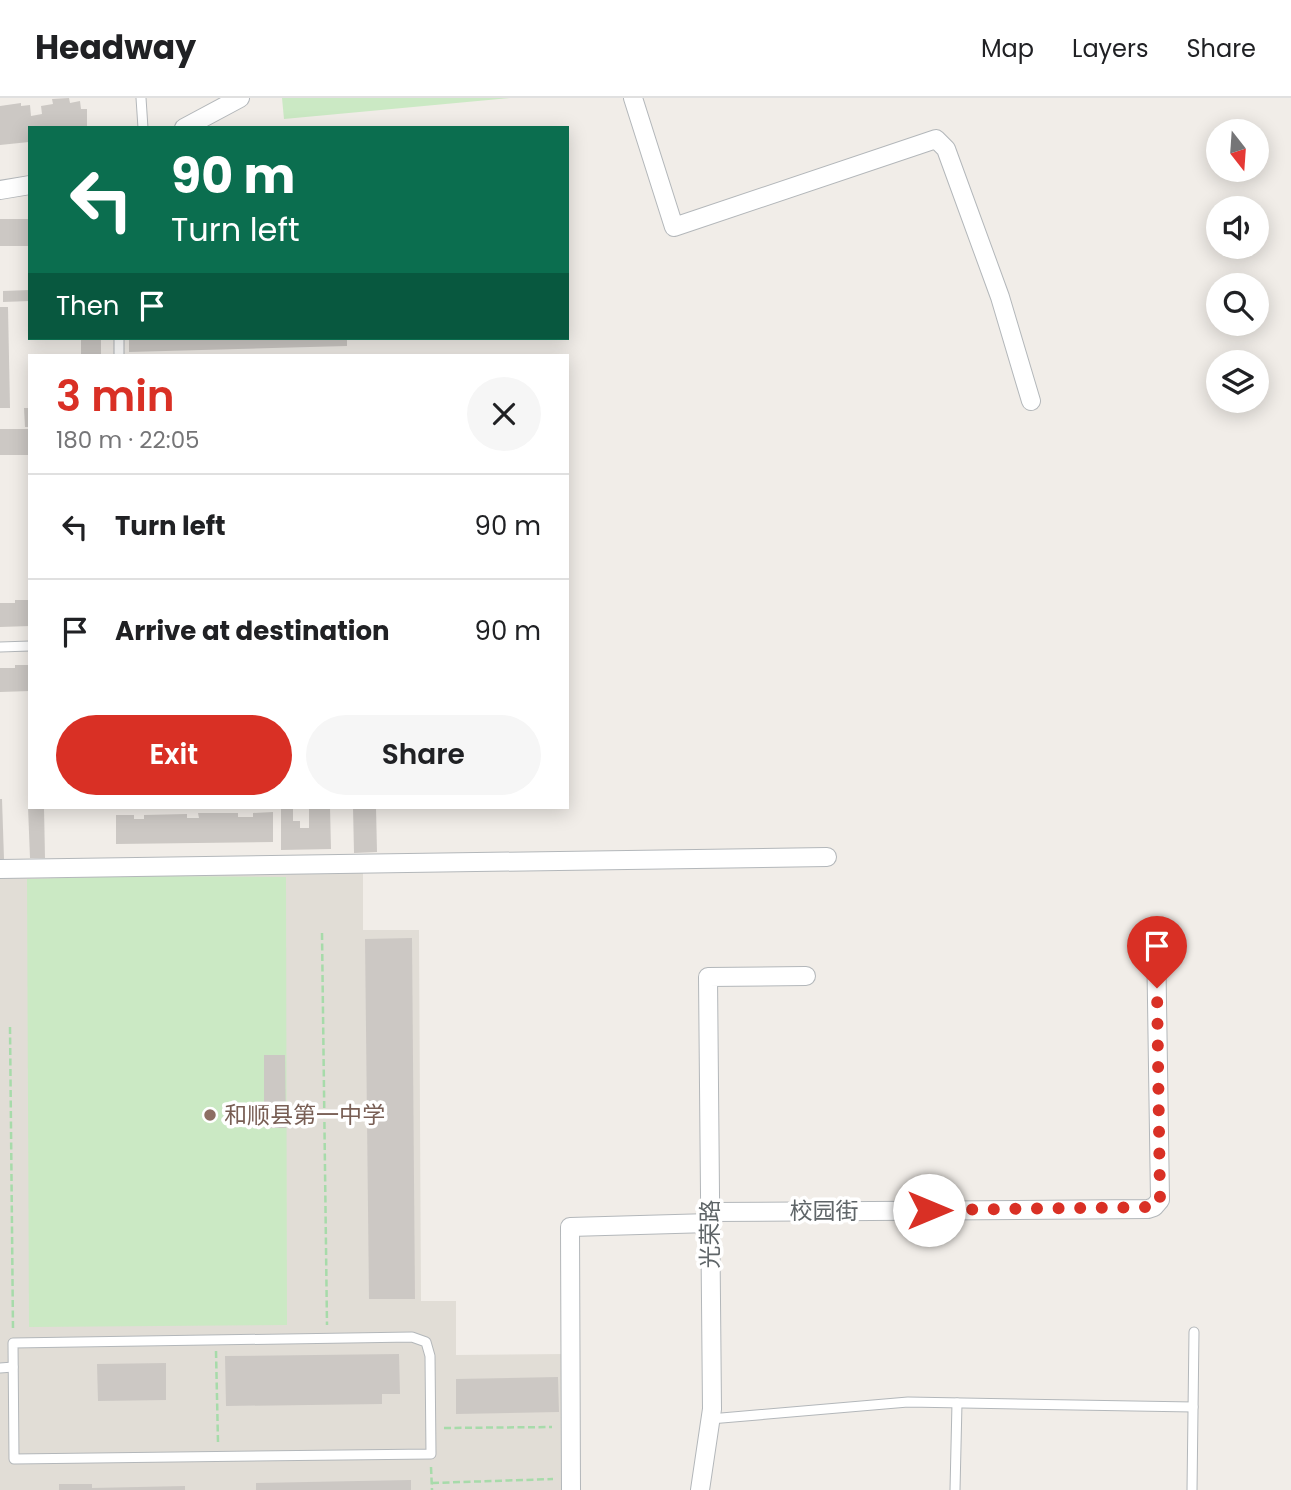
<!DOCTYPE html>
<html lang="en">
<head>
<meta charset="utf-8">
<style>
	:root { --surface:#fff; --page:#f6f6f6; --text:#202124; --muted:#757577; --line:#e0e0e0; --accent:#d93025 }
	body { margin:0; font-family:Poppins,"Noto Sans SC",sans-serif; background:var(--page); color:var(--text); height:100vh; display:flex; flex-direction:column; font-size:26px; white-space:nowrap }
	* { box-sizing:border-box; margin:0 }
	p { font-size:23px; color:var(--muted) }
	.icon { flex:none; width:38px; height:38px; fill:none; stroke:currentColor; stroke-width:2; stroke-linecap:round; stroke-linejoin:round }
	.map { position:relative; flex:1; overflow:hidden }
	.sheet { position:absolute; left:28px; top:256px; width:541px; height:455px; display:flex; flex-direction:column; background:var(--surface); border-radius:0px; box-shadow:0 4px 18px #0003 }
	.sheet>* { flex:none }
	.guide { position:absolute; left:28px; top:28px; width:541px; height:214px; border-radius:0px; box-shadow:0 4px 18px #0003; background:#0b6e4f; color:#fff; overflow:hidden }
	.needle { width:46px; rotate:163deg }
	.buttons { position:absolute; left:1206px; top:21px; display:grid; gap:14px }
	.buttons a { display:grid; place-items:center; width:63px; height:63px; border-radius:50%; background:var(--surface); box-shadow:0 4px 18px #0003; font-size:35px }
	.pin { position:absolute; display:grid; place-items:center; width:60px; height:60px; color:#fff; margin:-72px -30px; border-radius:50% 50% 50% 0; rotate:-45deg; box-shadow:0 0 7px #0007 }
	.pin .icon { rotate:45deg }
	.me { position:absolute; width:77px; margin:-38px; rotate:90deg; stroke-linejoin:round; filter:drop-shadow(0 0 5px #0008) }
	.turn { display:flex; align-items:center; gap:24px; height:147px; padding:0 28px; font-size:32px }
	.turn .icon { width:91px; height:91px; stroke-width:2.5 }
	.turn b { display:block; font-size:49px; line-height:60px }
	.then { display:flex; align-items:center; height:66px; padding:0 28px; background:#0003; gap:14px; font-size:26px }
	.round { display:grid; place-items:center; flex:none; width:74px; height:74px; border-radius:37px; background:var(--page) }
	.headline { display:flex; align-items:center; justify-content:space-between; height:119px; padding:0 28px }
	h1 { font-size:42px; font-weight:600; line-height:52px; color:var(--accent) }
	.button { display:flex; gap:14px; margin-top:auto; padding:14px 28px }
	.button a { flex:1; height:80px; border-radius:42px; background:var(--accent); color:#fff; font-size:28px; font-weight:600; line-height:80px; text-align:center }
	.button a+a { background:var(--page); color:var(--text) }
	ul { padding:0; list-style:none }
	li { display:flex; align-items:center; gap:21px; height:105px; padding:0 28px; border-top:2px solid var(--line) }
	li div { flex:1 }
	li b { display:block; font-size:26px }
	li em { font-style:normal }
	header { display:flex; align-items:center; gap:42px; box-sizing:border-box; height:98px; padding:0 35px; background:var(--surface); border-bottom:2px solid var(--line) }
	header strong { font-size:33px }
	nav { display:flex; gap:38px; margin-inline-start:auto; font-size:24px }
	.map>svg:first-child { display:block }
</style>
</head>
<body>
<header>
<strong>Headway</strong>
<nav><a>Map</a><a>Layers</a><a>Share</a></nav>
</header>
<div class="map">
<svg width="1291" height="1392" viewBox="0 0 1291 1392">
	<rect width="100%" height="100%" fill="#f1ede8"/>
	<path fill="#e1ddd6" d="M 363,774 L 363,832 L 419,832 L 421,1203 L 456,1203 L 456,1257 L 564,1256 L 565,1392 L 0,1392 L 0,777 Z"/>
	<g fill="#cbe9c4">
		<path d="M 282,0 L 510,0 L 284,21 Z"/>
		<path d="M 137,778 L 286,779 L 287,1227 L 29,1229 L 27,781 Z"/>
	</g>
	<g fill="#ccc8c4">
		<path d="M 69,0 L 70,5 L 80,3 L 81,11 L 87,11 L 87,30 L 30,30 L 29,44 L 0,47 L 0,8 L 21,5 L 21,8 L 30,7 L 31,18 L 42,16 L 41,8 L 53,6 L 52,1 Z"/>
		<rect x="0" y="121" width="30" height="27"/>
		<path d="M 30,192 L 30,203 L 3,204 L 3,193 Z"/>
		<path d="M 0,209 L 8,209 L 10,310 L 0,310 Z"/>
		<rect x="81" y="240" width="20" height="17"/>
		<path d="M 129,240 L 347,240 L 347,248 L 129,254 Z"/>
		<path d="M 24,310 L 30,310 L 30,329 L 25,329 Z"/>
		<rect x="0" y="331" width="30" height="26"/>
		<path d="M 15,502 L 30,502 L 30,528 L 0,529 L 0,505 L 15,505 Z"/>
		<path d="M 15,567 L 30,567 L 30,593 L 0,594 L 0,570 L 15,570 Z"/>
		<path d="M 0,701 L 2,701 L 4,761 L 0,761 Z"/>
		<path d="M 28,709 L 44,709 L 45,760 L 30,760 Z"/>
		<path d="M 281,709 L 293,709 L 293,723 L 300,723 L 300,730 L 309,730 L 309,709 L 330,709 L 331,751 L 281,752 Z"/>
		<path d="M 353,709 L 376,709 L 377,754 L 354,755 Z"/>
		<path d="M 273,714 L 273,744 L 116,746 L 116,717 L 134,717 L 134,721 L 144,721 L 144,717 L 187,716 L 187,720 L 199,720 L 198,715 L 238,715 L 238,719 L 253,719 L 253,715 Z"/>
		<path d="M 412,840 L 415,1201 L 369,1201 L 365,841 Z"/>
		<path d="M 264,957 L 285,957 L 286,1030 L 264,1030 Z"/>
		<path d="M 399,1256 L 400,1296 L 382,1296 L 382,1306 L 226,1308 L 225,1258 Z"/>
		<path d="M 166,1265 L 166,1302 L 98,1303 L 97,1266 Z"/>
		<path d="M 558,1279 L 559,1314 L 456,1316 L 456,1281 Z"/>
		<path d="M 411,1382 L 411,1392 L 256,1392 L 256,1385 Z"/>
		<path d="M 59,1386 L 92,1386 L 92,1390 L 185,1388 L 185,1392 L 59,1392 Z"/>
	</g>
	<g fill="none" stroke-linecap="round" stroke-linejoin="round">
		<defs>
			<g id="lane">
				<path d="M 141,0 L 143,30"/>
				<path d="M 119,240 L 119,257"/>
				<path d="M 0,549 L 30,548"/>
				<path d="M 412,1239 L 426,1244 L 430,1258 L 431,1356 L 14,1361 L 13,1245 Z"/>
				<path d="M 0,1270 L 13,1269"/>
				<path d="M 710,1321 L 908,1304 L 1193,1309"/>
				<path d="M 955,1392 L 957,1305"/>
				<path d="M 1192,1392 L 1194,1234"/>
			</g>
			<g id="street">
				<path d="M 633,0 L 674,129 L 936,41 L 946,51 L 1000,199 L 1031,303"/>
				<path d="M 184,30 L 240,0"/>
				<path d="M 0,92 L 30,87"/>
				<path d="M 0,771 L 827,759"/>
				<path d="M 710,1114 L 1148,1111 L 1154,1109 L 1160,1102 L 1156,837"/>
				<path d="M 571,1392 L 570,1129 L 710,1125"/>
				<path d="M 700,1392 L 712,1311 L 708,879 L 806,878"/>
			</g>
		</defs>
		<use href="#lane" stroke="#b3b7ba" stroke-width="11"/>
		<use href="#street" stroke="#b3b7ba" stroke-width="20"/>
		<g stroke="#a7dbaa" stroke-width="2.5" stroke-dasharray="7 3.5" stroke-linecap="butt">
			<path d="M 322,835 L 327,1227"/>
			<path d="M 10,929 L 13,1231"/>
			<path d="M 216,1253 L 218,1344"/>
			<path d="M 444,1330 L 552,1329"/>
			<path d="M 431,1369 L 432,1392"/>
			<path d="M 432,1385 L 553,1381"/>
		</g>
		<use href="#lane" stroke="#fff" stroke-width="9"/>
		<use href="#street" stroke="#fff" stroke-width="18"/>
	</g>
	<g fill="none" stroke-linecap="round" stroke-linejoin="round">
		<path stroke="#d93025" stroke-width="12" stroke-dasharray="0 21.6" d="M 929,1112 L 1154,1109 L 1160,1102 L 1157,890"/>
	</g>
	<circle fill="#8d6e63" stroke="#fff" stroke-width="2.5" cx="210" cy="1017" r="7"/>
	<g text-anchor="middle" stroke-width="7" stroke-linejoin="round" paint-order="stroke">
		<g font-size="23" fill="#785e54" stroke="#fff" text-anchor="start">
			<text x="224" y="1025">和顺县第一中学</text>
		</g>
		<g font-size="23" fill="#5f6568" stroke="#fff">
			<text x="824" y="1121">校园街</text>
			<text transform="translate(710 1136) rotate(-90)" y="8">光荣路</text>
		</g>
	</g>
</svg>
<div class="buttons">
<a><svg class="needle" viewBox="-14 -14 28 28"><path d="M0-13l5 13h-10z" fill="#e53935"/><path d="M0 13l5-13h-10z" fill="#757577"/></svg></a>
<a><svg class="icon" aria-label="sound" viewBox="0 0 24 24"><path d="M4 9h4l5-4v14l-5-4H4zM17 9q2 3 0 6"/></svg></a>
<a><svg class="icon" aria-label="search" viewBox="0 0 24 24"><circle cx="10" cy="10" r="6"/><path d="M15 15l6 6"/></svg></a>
<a><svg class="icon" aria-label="layers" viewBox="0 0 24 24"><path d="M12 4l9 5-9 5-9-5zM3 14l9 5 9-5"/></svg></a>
</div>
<div class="pin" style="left:1157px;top:890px;background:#d93025"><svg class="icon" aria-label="arrive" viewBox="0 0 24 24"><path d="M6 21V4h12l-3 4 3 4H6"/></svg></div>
<svg class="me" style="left:929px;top:1112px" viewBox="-20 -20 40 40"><circle r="19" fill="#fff"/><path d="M0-13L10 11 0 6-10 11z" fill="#d93025"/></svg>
<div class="guide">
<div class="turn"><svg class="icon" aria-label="left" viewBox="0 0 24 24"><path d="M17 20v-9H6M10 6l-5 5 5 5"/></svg><div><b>90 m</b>Turn left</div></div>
<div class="then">Then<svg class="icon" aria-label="arrive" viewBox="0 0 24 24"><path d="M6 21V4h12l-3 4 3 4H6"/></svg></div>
</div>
<section class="sheet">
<div class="headline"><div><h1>3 min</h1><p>180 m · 22:05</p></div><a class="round"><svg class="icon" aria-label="close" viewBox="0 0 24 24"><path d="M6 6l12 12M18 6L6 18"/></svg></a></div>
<ul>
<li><svg class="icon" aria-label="left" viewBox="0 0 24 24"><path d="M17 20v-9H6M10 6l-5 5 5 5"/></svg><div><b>Turn left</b></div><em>90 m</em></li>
<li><svg class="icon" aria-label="arrive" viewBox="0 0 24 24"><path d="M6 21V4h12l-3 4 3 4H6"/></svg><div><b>Arrive at destination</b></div><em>90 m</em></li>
</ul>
<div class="button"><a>Exit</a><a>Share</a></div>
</section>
</div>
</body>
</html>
